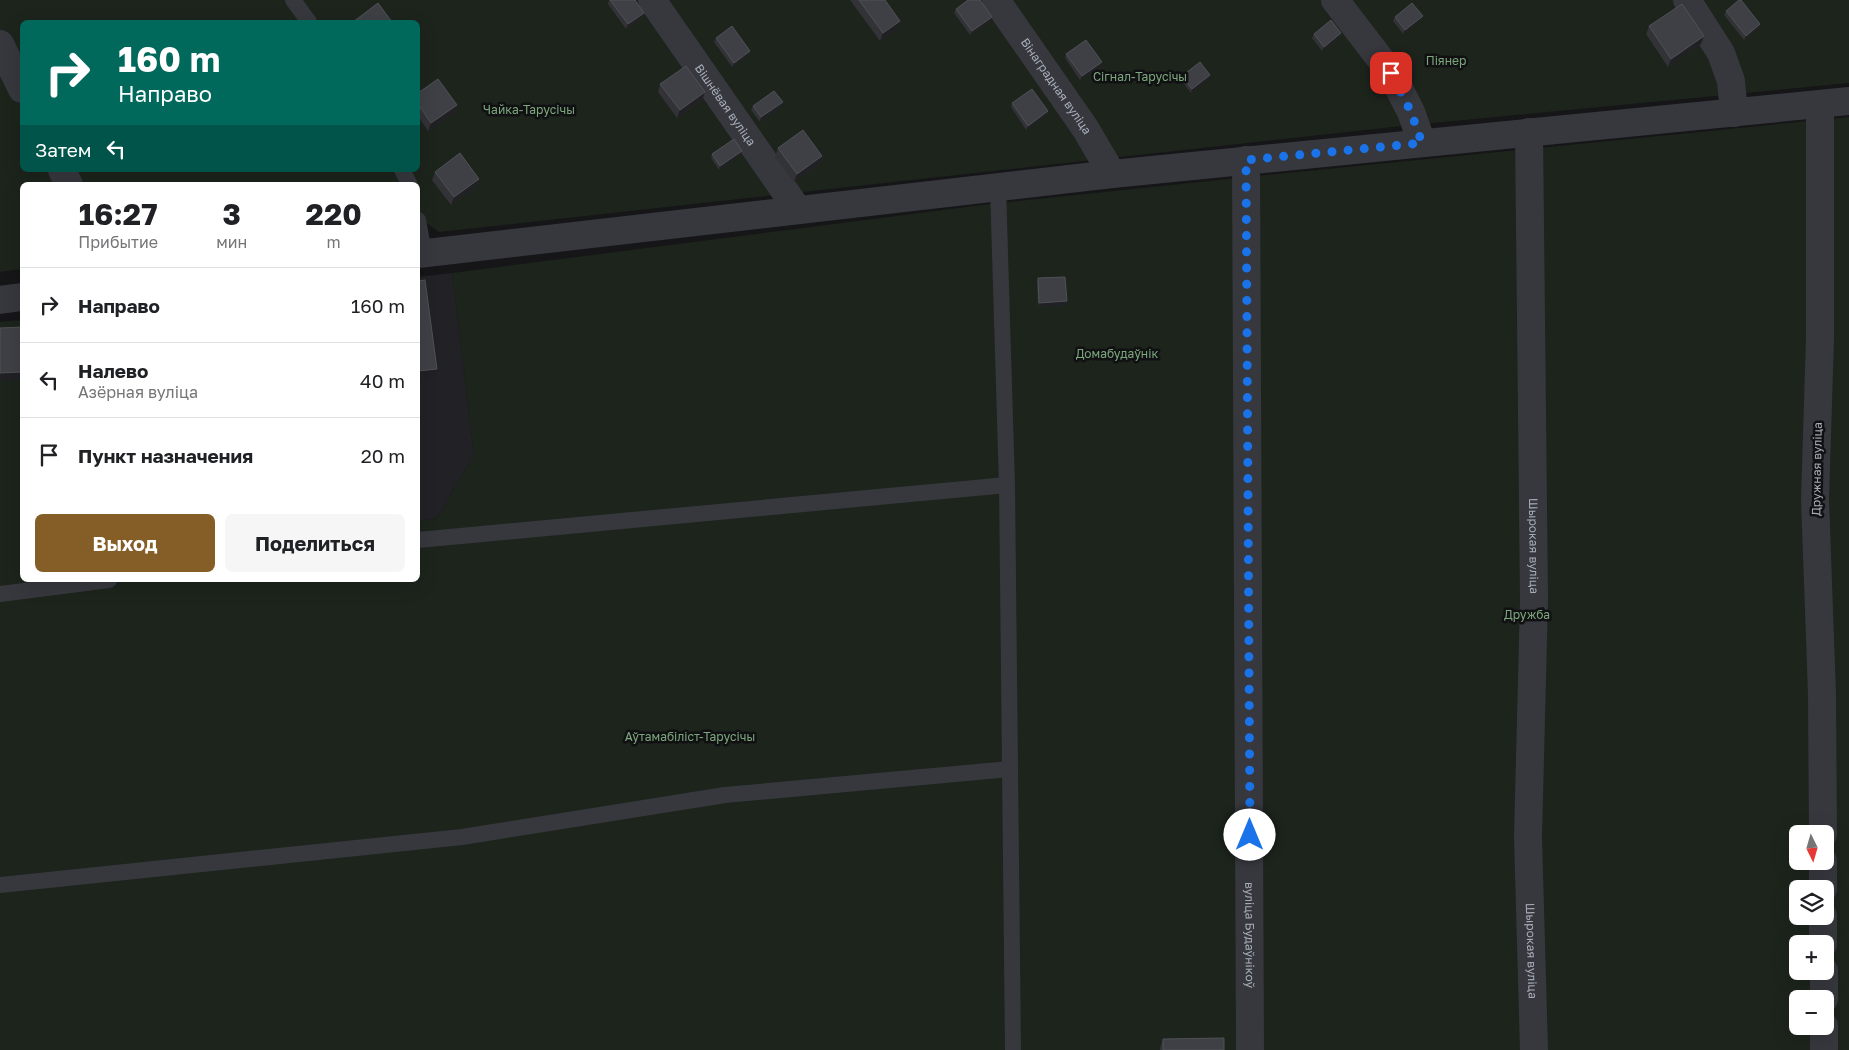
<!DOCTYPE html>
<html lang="ru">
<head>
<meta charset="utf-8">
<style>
	:root { --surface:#fff; --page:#f6f6f6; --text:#202124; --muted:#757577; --line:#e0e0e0; --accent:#845e26 }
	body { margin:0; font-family:"Golos Text",sans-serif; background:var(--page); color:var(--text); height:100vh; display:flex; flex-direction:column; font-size:19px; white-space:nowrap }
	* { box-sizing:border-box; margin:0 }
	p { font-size:16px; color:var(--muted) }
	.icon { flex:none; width:28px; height:28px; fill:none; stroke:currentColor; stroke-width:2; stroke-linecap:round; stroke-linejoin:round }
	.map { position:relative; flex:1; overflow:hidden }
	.details { position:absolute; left:20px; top:182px; width:400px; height:400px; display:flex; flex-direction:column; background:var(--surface); border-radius:8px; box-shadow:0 5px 20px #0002 }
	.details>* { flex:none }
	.guide { position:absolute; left:20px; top:20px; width:400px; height:152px; border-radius:8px; box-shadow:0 5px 20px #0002; background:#00695c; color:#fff; overflow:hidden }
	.needle { width:32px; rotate:175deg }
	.tools { position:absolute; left:1789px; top:825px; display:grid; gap:10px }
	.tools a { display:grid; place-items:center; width:45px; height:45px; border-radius:8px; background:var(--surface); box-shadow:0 5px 20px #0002; font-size:25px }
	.pin { position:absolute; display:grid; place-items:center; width:42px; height:42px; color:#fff; margin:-21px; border-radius:10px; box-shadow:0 2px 8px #0006 }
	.me { position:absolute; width:55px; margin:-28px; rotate:0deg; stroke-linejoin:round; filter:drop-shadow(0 0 4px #0008) }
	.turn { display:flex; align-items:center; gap:18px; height:105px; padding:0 15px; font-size:22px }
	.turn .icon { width:65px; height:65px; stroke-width:2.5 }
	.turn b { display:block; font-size:35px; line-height:42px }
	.then { display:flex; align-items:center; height:48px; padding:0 15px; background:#0003; gap:10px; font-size:19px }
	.eta { display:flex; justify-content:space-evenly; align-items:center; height:85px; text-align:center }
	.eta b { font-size:30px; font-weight:700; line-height:35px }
	.button { display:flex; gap:10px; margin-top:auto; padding:10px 15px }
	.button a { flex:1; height:58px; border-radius:8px; background:var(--accent); color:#fff; font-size:20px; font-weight:700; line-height:58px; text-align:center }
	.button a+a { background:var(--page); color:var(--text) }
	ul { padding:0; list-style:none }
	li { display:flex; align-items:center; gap:15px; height:75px; padding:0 15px; border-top:1px solid var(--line) }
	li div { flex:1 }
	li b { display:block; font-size:19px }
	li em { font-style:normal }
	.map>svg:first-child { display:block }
</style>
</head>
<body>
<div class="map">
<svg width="1849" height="1050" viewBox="0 0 1849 1050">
	<rect width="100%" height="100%" fill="#161619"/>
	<path fill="#222226" d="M 452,273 L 474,454 L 437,518 L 418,521 L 418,277 Z"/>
	<g fill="#1c241c" fill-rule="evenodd">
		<path d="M 0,0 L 1849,0 L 1849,83 L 1402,126 L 439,232 L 418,217 L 418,185 L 22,185 L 22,269 L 0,272 ZM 22,22 L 418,22 L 418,170 L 22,170 Z"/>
		<path d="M 1849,117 L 1849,1050 L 0,1050 L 0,322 L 22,320 L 22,580 L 418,580 L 418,521 L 437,518 L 474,454 L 452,273 L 990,204 L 1238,178 ZM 1798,834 L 1825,834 L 1825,861 L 1798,861 ZM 1798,889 L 1825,889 L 1825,916 L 1798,916 ZM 1798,944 L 1825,944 L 1825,971 L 1798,971 ZM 1798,999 L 1825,999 L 1825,1026 L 1798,1026 Z"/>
	</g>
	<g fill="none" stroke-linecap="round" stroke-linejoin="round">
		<g stroke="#37383e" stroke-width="16">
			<path d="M 293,0 L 309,22"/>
			<path d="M 402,170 L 410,185"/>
			<path d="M 998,187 L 1007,485 L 1013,1050"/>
			<path d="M 418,220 L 424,253"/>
			<path d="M 418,540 L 1007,485"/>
			<path d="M 0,594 L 109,580"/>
			<path d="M 0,885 L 462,837 L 725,795 L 1010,769"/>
		</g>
		<g stroke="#37383e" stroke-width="28">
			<path id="s1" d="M 652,0 L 798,210"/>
			<path id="s2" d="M 996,0 L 1085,128 L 1112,174"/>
			<path d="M 1335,0 L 1391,73 L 1411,112 L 1422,143"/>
			<path d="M 1687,0 L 1721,53 L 1731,81 L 1734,113"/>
			<path d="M 0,44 L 22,89"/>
			<path d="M 1820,105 L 1820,338 L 1815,499 L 1822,694 L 1823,834"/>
			<path id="s3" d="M 1529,132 L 1534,599 L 1528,837 L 1534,1050"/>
			<path id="s4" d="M 1246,160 L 1250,1050"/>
			<path d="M 62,170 L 69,185"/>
			<path d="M 418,254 L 1112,174 L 1849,101"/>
			<path d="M 0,300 L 22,297"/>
			<path d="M 1823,861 L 1823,889"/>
			<path d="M 1823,916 L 1823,944"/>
			<path d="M 1824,971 L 1824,999"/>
			<path d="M 1824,1026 L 1824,1050"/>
		</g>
	</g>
	<g fill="#323237">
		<path d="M 609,0 L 635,0 L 642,17 L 626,29 L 608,4 Z"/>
		<path d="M 850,0 L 885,0 L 897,29 L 880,41 Z"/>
		<path d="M 956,9 L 991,21 L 970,35 L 954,13 Z"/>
		<path d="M 1726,11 L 1760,24 L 1759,28 L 1744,40 L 1724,15 Z"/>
		<path d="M 1423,16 L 1421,20 L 1403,34 L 1393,21 L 1395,17 Z"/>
		<path d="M 1649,26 L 1704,36 L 1701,44 L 1668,67 L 1646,34 Z"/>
		<path d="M 1341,33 L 1340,37 L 1322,51 L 1312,38 L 1314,34 Z"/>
		<path d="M 716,38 L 750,51 L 749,55 L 732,67 L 714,42 Z"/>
		<path d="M 1066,54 L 1101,66 L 1080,80 L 1065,58 Z"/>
		<path d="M 1182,76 L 1209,79 L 1191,93 L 1181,80 Z"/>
		<path d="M 660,84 L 705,92 L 702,100 L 677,118 L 658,92 Z"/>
		<path d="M 418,93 L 457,105 L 454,113 L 428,131 L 418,116 Z"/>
		<path d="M 783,102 L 781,107 L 760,122 L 751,110 L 753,106 Z"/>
		<path d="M 1012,103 L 1048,111 L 1047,115 L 1026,130 L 1011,107 Z"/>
		<path d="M 778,148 L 822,156 L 819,164 L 794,182 L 775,157 Z"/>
		<path d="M 742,151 L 740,155 L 719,170 L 711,158 L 712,154 Z"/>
		<path d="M 435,172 L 479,179 L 476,187 L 451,205 L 432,180 Z"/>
		<path d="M 1038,278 L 1067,301 L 1065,305 L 1038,307 L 1037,282 Z"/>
		<path d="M 1163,1039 L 1224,1050 L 1160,1050 L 1160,1048 Z"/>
	</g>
	<g fill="#212125">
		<path d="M 644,13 L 642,17 L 626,29 L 628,24 Z"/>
		<path d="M 1423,16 L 1421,20 L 1403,34 L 1405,30 Z"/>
		<path d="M 992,17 L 991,21 L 970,35 L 972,31 Z"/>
		<path d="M 900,21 L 897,29 L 880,41 L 883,33 Z"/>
		<path d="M 1760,24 L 1759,28 L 1744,40 L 1746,36 Z"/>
		<path d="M 1341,33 L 1340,37 L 1322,51 L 1324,47 Z"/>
		<path d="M 1704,36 L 1701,44 L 1668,67 L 1671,59 Z"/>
		<path d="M 750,51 L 749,55 L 732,67 L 734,63 Z"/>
		<path d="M 1102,62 L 1101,66 L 1080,80 L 1082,76 Z"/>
		<path d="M 1210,75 L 1209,79 L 1191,93 L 1192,89 Z"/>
		<path d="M 705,92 L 702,100 L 677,118 L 680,110 Z"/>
		<path d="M 783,102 L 781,107 L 760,122 L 761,117 Z"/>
		<path d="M 457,105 L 454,113 L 428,131 L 431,123 Z"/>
		<path d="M 1048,111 L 1047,115 L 1026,130 L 1028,126 Z"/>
		<path d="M 742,151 L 740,155 L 719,170 L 720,166 Z"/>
		<path d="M 822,156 L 819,164 L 794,182 L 797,174 Z"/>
		<path d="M 479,179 L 476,187 L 451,205 L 454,197 Z"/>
		<path d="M 1067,301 L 1065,305 L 1038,307 L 1039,303 Z"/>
		<path d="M 437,369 L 434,377 L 418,379 L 418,371 Z"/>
		<path d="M 22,372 L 22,380 L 0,381 L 0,373 Z"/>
	</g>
	<g fill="#3e4045" stroke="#4f5157">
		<path d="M 610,0 L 635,0 L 644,13 L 628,24 Z"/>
		<path d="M 859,0 L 885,0 L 900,21 L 883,33 Z"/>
		<path d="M 968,0 L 980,0 L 992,17 L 972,31 L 956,9 Z"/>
		<path d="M 1739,0 L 1741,0 L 1760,24 L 1746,36 L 1726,11 Z"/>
		<path d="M 378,3 L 392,22 L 353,22 Z"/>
		<path d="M 1412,3 L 1423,16 L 1405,30 L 1395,17 Z"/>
		<path d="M 1682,4 L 1704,36 L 1671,59 L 1649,26 Z"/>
		<path d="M 1331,20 L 1341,33 L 1324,47 L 1314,34 Z"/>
		<path d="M 732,26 L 750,51 L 734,63 L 716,38 Z"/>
		<path d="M 1086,40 L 1102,62 L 1082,76 L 1066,54 Z"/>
		<path d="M 1200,62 L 1210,75 L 1192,89 L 1182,76 Z"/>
		<path d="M 686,66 L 705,92 L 680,110 L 660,84 Z"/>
		<path d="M 438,79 L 457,105 L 431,123 L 418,104 L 418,93 Z"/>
		<path d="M 1032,89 L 1048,111 L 1028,126 L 1012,103 Z"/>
		<path d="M 774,91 L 783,102 L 761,117 L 753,106 Z"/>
		<path d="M 803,130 L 822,156 L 797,174 L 778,148 Z"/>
		<path d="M 734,139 L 742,151 L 720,166 L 712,154 Z"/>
		<path d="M 460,153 L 479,179 L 454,197 L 435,172 Z"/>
		<path d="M 1065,277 L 1067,301 L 1039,303 L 1038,278 Z"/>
		<path d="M 425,280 L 437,369 L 418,371 L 418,281 Z"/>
		<path d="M 22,327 L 22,372 L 0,373 L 0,328 Z"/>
		<path d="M 1224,1038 L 1224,1050 L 1163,1050 L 1163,1039 Z"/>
	</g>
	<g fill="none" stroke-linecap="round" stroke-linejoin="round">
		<path stroke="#1a73e8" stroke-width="9" stroke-dasharray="0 16.2" d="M 1250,835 L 1246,160 L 1422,143 L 1411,112 L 1391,73"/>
	</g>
	<g text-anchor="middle" stroke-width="5" stroke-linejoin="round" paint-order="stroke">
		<g font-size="12" fill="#7ca77c" stroke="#111114">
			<text x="1446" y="65">Піянер</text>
			<text x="1140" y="81">Сігнал-Тарусічы</text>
			<text x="529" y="114">Чайка-Тарусічы</text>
			<text x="1117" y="358">Домабудаўнік</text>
			<text x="1527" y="619">Дружба</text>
			<text x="690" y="741">Аўтамабіліст-Тарусічы</text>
		</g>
		<g font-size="12" fill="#a7aeba" stroke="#111114">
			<text dy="4" stroke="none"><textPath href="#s2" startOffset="105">Вінаградная вуліца</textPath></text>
			<text dy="4" stroke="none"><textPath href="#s1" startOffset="128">Вішнёвая вуліца</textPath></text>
			<text transform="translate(1817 469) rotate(-89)" y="4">Дружная вуліца</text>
			<text dy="4" stroke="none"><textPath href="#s3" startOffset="414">Шырокая вуліца</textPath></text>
			<text dy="4" stroke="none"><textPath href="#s4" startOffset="775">вуліца Будаўнікоў</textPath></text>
			<text dy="4" stroke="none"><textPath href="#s3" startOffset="819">Шырокая вуліца</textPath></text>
		</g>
	</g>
</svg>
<div class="tools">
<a><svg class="needle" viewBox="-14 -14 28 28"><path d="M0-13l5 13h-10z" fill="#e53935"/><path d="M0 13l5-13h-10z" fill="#757577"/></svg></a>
<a><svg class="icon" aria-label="layers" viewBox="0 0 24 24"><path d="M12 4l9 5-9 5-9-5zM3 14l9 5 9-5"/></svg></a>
<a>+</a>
<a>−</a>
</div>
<div class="pin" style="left:1391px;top:73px;background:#d93025"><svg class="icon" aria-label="arrive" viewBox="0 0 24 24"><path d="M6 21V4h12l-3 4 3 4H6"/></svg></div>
<svg class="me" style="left:1250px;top:835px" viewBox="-20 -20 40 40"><circle r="19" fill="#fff"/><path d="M0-13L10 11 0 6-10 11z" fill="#1a73e8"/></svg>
<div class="guide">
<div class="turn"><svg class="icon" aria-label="right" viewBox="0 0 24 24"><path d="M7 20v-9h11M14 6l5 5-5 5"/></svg><div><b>160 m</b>Направо</div></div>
<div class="then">Затем<svg class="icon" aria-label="left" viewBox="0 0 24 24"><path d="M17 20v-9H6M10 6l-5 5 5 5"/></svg></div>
</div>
<section class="details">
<div class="eta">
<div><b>16:27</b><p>Прибытие</p></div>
<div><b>3</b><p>мин</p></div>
<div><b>220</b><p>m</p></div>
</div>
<ul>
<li><svg class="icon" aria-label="right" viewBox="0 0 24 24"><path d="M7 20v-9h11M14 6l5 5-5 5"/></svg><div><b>Направо</b></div><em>160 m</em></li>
<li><svg class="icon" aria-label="left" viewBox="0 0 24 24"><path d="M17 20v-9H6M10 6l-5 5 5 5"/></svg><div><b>Налево</b><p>Азёрная вуліца</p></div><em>40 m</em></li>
<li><svg class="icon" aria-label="arrive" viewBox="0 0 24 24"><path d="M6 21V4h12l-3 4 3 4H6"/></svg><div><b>Пункт назначения</b></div><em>20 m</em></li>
</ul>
<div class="button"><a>Выход</a><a>Поделиться</a></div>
</section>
</div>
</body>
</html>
